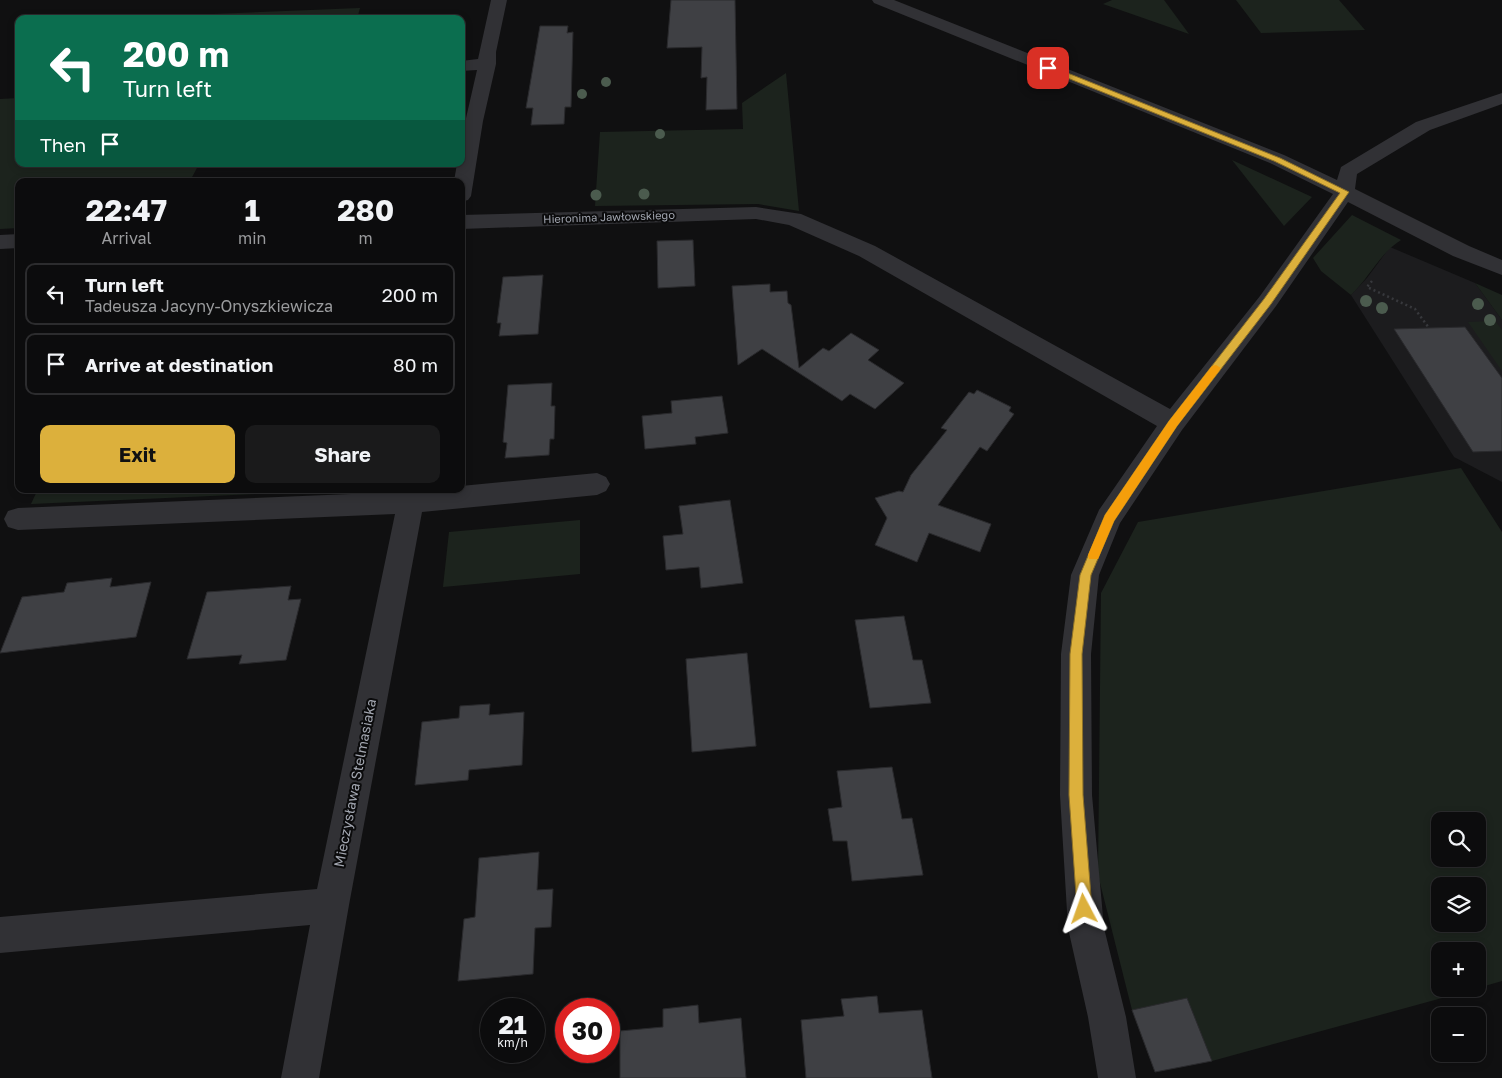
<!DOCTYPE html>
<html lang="en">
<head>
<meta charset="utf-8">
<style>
	:root { --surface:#0c0c0d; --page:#1a1a1b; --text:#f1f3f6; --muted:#9a9b9d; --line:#2c2c2e; --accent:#dcb03c }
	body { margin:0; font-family:"Golos Text",sans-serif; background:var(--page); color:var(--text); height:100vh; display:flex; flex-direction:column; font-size:19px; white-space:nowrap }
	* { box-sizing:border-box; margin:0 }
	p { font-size:16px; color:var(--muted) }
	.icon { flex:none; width:28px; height:28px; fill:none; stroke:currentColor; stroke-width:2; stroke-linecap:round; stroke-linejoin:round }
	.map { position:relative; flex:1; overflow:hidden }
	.details { position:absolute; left:15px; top:178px; width:450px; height:315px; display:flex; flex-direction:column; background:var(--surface); border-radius:10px; box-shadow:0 2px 8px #0003,0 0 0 1px var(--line) }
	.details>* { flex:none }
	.guide { position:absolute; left:15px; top:15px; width:450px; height:152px; border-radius:10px; box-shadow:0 2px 8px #0003,0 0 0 1px var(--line); background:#0b6e4f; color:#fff; overflow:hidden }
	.buttons { position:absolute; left:1431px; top:812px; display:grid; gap:10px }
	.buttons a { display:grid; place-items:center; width:55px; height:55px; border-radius:10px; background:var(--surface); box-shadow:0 2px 8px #0003,0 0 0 1px var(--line); font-size:25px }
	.speed { position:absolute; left:480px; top:998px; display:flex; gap:10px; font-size:25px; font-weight:700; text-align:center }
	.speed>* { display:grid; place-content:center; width:65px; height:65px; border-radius:50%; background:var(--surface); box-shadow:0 2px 8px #0003,0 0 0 1px var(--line); line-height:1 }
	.speed small { font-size:12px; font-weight:400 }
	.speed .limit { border:8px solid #d22; background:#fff; color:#111 }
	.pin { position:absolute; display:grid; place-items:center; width:42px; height:42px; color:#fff; margin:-21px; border-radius:10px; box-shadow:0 2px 8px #0006 }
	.me { position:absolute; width:55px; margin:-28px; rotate:356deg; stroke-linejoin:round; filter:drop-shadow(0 0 4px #0008) }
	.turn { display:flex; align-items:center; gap:18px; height:105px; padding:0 25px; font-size:22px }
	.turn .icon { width:65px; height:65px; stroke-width:2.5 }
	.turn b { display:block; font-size:35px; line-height:42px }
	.then { display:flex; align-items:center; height:48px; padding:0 25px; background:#0003; gap:10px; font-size:19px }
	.eta { display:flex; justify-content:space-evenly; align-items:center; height:85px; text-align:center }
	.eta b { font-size:30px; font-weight:700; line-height:35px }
	.button { display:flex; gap:10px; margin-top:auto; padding:10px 25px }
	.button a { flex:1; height:58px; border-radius:10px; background:var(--accent); color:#111; font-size:20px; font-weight:700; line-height:58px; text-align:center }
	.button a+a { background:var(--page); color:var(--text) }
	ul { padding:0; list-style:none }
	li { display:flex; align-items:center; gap:15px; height:62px; margin:0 10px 8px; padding:0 15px; border:2px solid var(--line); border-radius:10px }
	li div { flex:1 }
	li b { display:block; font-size:19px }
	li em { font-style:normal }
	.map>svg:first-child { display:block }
</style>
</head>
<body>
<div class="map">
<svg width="1502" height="1078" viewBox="0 0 1502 1078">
	<rect width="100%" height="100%" fill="#101011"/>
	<path fill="#1c1c1e" d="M 1390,247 L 1475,283 L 1502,320 L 1502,482 L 1454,457 L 1351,295 L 1367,278 Z"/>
	<g fill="#1c231d" fill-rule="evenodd">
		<path d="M 1112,0 L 1164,0 L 1189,34 L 1103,4 Z"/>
		<path d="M 1236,0 L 1339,0 L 1365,30 L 1261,33 Z"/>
		<path d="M 360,8 L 357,19 L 161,19 L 163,16 Z"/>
		<path d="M 786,73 L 799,211 L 758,204 L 595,206 L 600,132 L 743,129 L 742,103 Z"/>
		<path d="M 19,98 L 19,164 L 199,164 L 190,181 L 19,181 L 19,228 L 0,229 L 0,99 Z"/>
		<path d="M 1232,160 L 1312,197 L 1284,226 Z"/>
		<path d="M 1352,215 L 1401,240 C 1380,253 1369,278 1351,295 L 1321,271 L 1313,258 Z"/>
		<path d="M 1475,283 L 1502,295 L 1502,320 Z"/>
		<path d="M 1495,321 L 1502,330 L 1502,371 L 1468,322 Z"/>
		<path d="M 1461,468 L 1502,532 L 1502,981 L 1478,988 L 1478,951 L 1440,951 L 1440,989 L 1475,989 L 1212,1061 L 1187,998 L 1132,1010 L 1098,875 L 1101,593 L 1138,522 ZM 1440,821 L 1478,821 L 1478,859 L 1440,859 ZM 1440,886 L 1478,886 L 1478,924 L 1440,924 Z"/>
		<path d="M 38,489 L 369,489 L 31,504 Z"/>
		<path d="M 580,520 L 580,574 L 443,587 L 449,532 Z"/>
	</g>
	<g fill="#3f4044" stroke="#2a2a2d">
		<path d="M 671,0 L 735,0 L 737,109 L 706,110 L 707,77 L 701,78 L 702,47 L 667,48 Z"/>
		<path d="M 540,26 L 568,26 L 567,33 L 573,32 L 571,107 L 565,107 L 564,124 L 531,125 L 533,108 L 526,108 Z"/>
		<path d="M 693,240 L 695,286 L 658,288 L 657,241 Z"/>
		<path d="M 543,275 L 538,334 L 499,336 L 501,323 L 497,323 L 503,277 Z"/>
		<path d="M 770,284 L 770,292 L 787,291 L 788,303 L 791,305 L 799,368 L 823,348 L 829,351 L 851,333 L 879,350 L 868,360 L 904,383 L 875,409 L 850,394 L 842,401 L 762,349 L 738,365 L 732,286 Z"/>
		<path d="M 1465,327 L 1502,378 L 1502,451 L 1473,452 L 1394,329 Z"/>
		<path d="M 552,383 L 551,406 L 555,406 L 554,439 L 550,439 L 549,455 L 505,458 L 507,443 L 503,442 L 508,385 Z"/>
		<path d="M 977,390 L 1011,407 L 1009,411 L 1014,414 L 987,451 L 980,447 L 938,505 L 991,524 L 980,552 L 929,533 L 917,562 L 875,545 L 887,518 L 875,498 L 899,491 L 903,492 L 911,475 L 947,430 L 941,428 L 969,392 L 974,394 Z"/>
		<path d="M 722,396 L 728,433 L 695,437 L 696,444 L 645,449 L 642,416 L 672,413 L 671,401 Z"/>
		<path d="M 730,500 L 743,583 L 701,588 L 699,567 L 666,570 L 663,536 L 683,534 L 679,506 Z"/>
		<path d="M 112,578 L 110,587 L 151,582 L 136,637 L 0,653 L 22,597 L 64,592 L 67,583 Z"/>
		<path d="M 291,586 L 288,600 L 301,599 L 286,660 L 239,664 L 242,655 L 187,659 L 207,592 Z"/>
		<path d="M 904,616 L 913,660 L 922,660 L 931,703 L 870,708 L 855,620 Z"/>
		<path d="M 747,653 L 756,746 L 692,752 L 686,659 Z"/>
		<path d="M 490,704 L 489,715 L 524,712 L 522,765 L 469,770 L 468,780 L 415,785 L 422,722 L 459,718 L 460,706 Z"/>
		<path d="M 892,767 L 902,819 L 912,818 L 923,875 L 852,881 L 847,841 L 833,841 L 828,809 L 842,807 L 837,771 Z"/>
		<path d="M 539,852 L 537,890 L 553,889 L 551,927 L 535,928 L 533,974 L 458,981 L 464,919 L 475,917 L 479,858 Z"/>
		<path d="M 877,996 L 879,1013 L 922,1010 L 932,1078 L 806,1078 L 801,1020 L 844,1016 L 841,999 Z"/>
		<path d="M 1187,998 L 1212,1061 L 1155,1072 L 1132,1010 Z"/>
		<path d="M 698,1005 L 699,1023 L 741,1018 L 746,1078 L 620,1078 L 620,1031 L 663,1027 L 663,1009 Z"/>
	</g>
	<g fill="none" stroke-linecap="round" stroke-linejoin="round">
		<path stroke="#37383c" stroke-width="2.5" stroke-dasharray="2 3" stroke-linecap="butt" d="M 1372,281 L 1367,287 L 1415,309 L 1429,328"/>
		<g fill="#313135" fill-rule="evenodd">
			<path d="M 491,0 L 507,0 L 496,52 L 496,64 L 483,121 L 471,196 L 468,200 L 461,202 L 461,181 L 454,181 L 457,164 L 461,164 L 461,140 L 477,70 L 461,71 L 461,61 L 478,59 Z"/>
			<path d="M 872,0 L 894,0 L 1284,155 L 1337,180 L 1341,167 L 1416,122 L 1502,93 L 1502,104 L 1430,130 L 1357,174 L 1355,189 L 1469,246 L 1502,260 L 1502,275 L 1453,256 L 1348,202 L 1276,306 L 1182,430 L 1120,523 L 1099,575 L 1091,654 L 1092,795 L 1104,928 L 1126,1017 L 1136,1078 L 1098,1078 L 1088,1017 L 1068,928 L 1060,795 L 1061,654 L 1071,575 L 1099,510 L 1157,426 L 859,256 L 789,225 L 756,219 L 461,229 L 461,215 L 756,207 L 801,214 L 875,246 L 1170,409 L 1260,296 L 1333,194 L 1270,163 L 874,3 Z"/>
			<path d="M 19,234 L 19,248 L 0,249 L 0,235 Z"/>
			<path d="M 597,473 L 606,477 L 610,484 L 606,491 L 597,495 L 422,512 L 349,905 L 319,1078 L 281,1078 L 310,925 L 0,953 L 0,917 L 317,889 L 395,514 L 18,530 L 8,527 L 4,519 L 8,511 L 18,508 L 399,492 L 400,489 L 461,489 L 461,486 Z"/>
		</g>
	</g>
	<g fill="#4b5b4e">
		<circle cx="606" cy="82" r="5"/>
		<circle cx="582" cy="94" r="5"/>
		<circle cx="660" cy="134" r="5"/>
		<circle cx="644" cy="194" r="5.5"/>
		<circle cx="596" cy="195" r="5.5"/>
		<circle cx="1366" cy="301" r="6"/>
		<circle cx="1478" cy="304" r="6"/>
		<circle cx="1382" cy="308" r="6"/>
		<circle cx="1490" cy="320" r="6"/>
	</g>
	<path fill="#dcb03c" stroke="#8f7227" d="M 1045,66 L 1050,66 L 1280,158 L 1349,192 L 1271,304 L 1177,426 L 1114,521 L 1091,575 L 1082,654 L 1083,795 L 1092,909 L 1089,914 L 1084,916 L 1079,914 L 1077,909 L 1069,795 L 1070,654 L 1080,575 L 1105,515 L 1169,421 L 1264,299 L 1340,193 L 1274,161 L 1045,69 Z"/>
	<path fill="#f59e0b" d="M 1216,365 L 1221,368 L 1219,371 L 1177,426 L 1114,521 L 1098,559 L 1089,559 L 1088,555 L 1105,515 L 1169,421 L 1212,366 Z"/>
	<g text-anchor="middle" stroke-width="4" stroke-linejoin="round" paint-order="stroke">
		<g font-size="11" fill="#a2a6b0" stroke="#0b0b0c">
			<text transform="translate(609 217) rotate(-2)" y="4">Hieronima Jawłowskiego</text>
		</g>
		<g font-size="14" fill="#a2a6b0" stroke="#0b0b0c">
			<text transform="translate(355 783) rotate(-79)" y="5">Mieczysława Stelmasiaka</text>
		</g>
	</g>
</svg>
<div class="buttons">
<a><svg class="icon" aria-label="search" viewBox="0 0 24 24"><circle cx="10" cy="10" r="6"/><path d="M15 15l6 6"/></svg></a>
<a><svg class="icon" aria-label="layers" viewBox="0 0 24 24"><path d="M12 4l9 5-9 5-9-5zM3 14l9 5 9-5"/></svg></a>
<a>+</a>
<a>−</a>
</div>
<div class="speed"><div>21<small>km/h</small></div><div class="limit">30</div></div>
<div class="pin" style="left:1048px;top:68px;background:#d93025"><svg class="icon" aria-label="arrive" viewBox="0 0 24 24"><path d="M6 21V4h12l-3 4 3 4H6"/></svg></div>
<svg class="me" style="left:1084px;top:909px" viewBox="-20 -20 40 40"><path d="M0-17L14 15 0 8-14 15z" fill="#dcb03c" stroke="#fff" stroke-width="4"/></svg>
<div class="guide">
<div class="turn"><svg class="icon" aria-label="left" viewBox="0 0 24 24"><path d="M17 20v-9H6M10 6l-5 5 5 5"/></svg><div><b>200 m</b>Turn left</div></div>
<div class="then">Then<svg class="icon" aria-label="arrive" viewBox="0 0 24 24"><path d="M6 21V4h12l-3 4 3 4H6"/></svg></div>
</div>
<section class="details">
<div class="eta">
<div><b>22:47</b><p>Arrival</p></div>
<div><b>1</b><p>min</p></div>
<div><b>280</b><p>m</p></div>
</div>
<ul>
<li><svg class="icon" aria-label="left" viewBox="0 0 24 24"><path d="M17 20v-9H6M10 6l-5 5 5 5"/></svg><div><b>Turn left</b><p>Tadeusza Jacyny-Onyszkiewicza</p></div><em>200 m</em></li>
<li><svg class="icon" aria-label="arrive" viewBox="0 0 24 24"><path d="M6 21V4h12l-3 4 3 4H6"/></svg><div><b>Arrive at destination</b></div><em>80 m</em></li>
</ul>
<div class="button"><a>Exit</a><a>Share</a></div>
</section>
</div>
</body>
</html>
